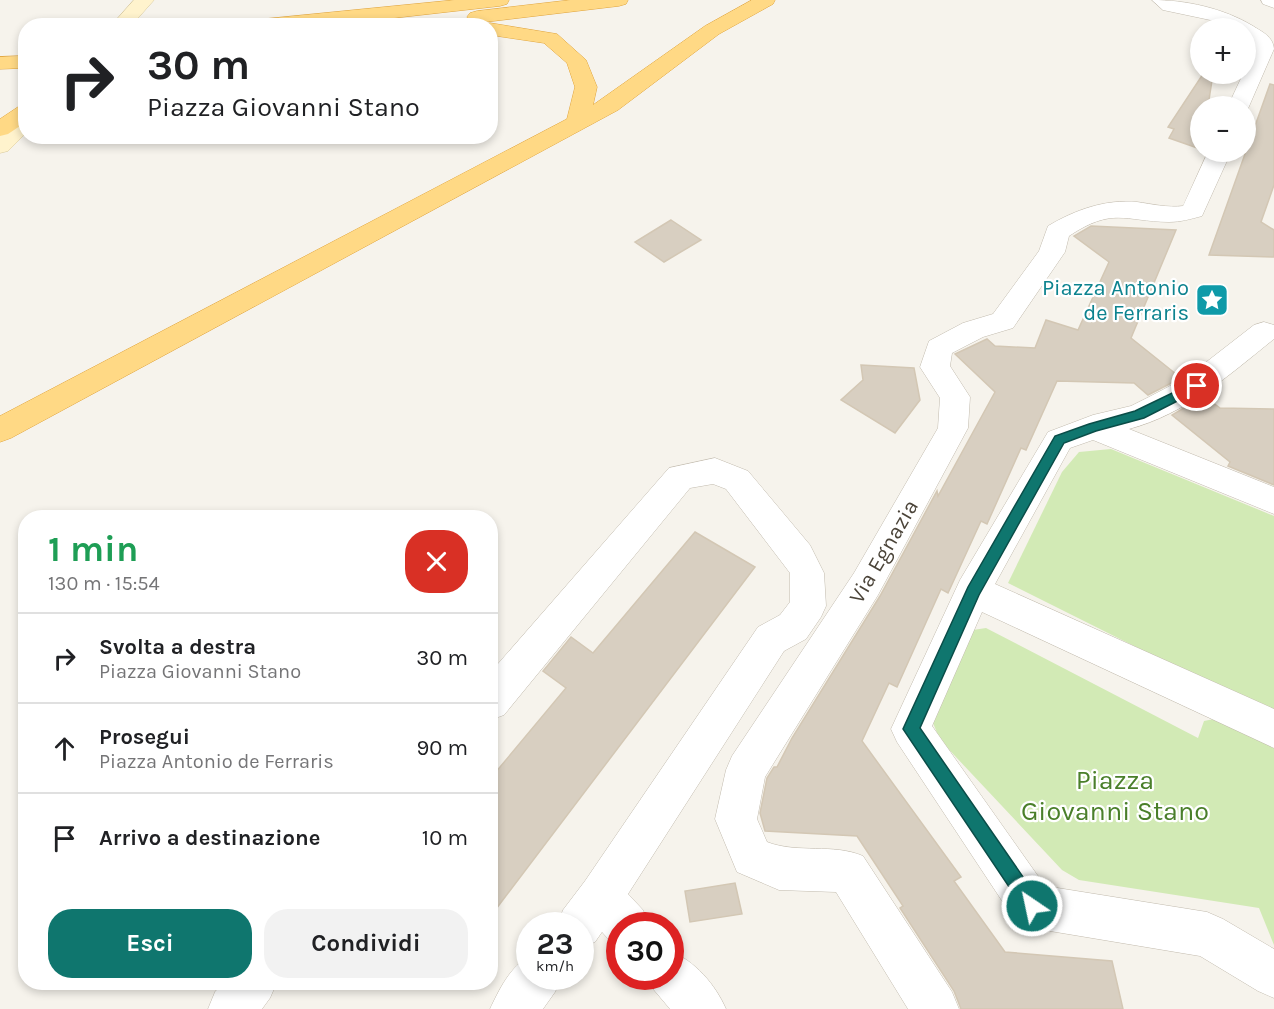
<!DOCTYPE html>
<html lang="it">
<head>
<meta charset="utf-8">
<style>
	:root { --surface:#fff; --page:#f2f2f2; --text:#202124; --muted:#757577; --line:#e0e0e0; --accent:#0f766e }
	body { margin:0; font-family:Karla,sans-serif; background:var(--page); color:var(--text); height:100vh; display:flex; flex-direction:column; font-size:22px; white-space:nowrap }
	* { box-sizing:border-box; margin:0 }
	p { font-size:20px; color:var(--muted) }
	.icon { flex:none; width:33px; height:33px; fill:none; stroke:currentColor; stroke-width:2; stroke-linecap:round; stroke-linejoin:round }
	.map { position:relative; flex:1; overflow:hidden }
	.panel { position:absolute; left:18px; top:510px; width:480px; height:480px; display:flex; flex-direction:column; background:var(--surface); border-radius:24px; box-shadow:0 3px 9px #0003 }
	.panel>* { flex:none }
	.top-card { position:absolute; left:18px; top:18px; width:480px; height:126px; border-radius:24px; box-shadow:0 3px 9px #0003; background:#fff; color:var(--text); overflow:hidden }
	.controls { position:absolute; left:1190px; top:18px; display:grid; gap:12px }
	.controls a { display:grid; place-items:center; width:66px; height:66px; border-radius:50%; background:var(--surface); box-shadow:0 3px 9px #0003; font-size:30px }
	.speed { position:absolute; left:516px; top:912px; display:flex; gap:12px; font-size:30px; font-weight:700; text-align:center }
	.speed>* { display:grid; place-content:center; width:78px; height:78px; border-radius:50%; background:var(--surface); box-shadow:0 3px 9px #0003; line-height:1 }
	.speed small { font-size:15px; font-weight:400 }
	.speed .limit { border:9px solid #d22; background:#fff; color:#111 }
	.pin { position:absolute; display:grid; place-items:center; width:51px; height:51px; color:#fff; margin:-26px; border:3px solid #fff; border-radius:50%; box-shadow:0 2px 6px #0007 }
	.me { position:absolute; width:66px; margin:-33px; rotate:326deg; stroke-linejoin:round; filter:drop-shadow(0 0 4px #0008) }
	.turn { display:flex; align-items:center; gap:21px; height:126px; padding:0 30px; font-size:27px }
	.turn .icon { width:78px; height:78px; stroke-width:2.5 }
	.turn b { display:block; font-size:42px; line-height:51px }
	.round { display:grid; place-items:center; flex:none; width:63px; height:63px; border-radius:24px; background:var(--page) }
	.summary { display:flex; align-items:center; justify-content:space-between; height:102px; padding:0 30px }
	h1 { font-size:36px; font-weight:700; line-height:45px; color:#1e9e55 }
	.action { display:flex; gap:12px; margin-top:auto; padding:12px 30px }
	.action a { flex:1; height:69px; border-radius:24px; background:var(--accent); color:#fff; font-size:24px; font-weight:700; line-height:69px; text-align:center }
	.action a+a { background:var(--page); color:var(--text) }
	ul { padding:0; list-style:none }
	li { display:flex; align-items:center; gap:18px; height:90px; padding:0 30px; border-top:2px solid var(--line) }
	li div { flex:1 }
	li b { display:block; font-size:22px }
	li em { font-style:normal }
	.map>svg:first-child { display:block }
</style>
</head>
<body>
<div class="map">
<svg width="1274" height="1009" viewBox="0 0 1274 1009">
	<rect width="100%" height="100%" fill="#f6f3ec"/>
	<g fill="#d2eab5">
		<path d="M 1111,449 L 1274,516 L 1274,716 L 1008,583 L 1062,472 L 1079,452 Z"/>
		<path d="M 986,628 L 1198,738 L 1204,721 L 1219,718 L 1274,747 L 1274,945 L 1259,908 L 1079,880 L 1062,870 L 940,740 L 933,723 L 973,630 Z"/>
	</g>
	<g fill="#d8cfc1" stroke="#d3c7b4" stroke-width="1.5">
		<path d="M 1203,74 L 1213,74 L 1208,106 L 1200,106 L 1200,149 L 1169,138 L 1174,129 L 1168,127 Z"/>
		<path d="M 1270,84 L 1274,85 L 1274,185 L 1261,222 L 1274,230 L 1274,257 L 1209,255 Z"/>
		<path d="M 671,220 L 701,240 L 664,262 L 635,242 Z"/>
		<path d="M 1091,226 L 1176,230 L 1131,338 L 1181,378 L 1148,395 L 1134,383 L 1057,381 L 1026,450 L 1021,448 L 987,524 L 981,521 L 948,593 L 941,589 L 897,687 L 889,683 L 862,741 L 961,877 L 954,881 L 1005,952 L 1112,961 L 1123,1009 L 961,1009 L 954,991 L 900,908 L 903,906 L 857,836 L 765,831 L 760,813 L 767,778 L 774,767 L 777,767 L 792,738 L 880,596 L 937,491 L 938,496 L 995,392 L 955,354 L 987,339 L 995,346 L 1035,348 L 1046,320 L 1078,330 L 1109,262 L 1074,236 Z"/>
		<path d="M 861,365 L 914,368 L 920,400 L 895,433 L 841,400 L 863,380 Z"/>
		<path d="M 1204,396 L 1220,408 L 1274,409 L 1274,485 L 1228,466 L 1230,462 L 1172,415 Z"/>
		<path d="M 695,532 L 755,567 L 490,917 L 490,779 L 566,688 L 543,671 L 571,637 L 593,653 Z"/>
		<path d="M 735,883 L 742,914 L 690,922 L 685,891 Z"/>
	</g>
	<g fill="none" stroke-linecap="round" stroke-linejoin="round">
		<defs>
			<g id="minor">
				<path d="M 1152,0 C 1186,0 1223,8 1253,26 C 1262,32 1273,36 1274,49 L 1247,111 L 1245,106 L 1228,106 L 1243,74 L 1245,74 L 1255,46 L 1245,38 L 1245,28 L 1229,28 L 1215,21 L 1163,10 Z"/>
				<path d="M 1261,0 L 1274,0 L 1274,8 L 1263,4 Z"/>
				<path d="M 1208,152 L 1231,152 L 1202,216 C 1191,219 1180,222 1169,222 C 1123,221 1113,207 1069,236 L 1065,252 L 1013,328 L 983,337 L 952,353 L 950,366 L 970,397 L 968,428 L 878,595 L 765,777 L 757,819 L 767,842 C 798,854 833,843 863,856 L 952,992 L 959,1009 L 908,1009 L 836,892 L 779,890 L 737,872 L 715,819 L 726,770 L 732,756 L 854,573 L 938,428 L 940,398 L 920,367 L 929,341 L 963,323 L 993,314 L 1039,251 L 1048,226 C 1075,210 1105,199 1137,202 C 1152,204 1167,208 1183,206 Z"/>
				<path d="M 1264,322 L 1274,325 L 1274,339 C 1229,375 1186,414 1129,429 L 1274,487 L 1274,514 L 1093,440 L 1070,448 L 995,584 L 1274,709 L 1274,748 L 982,612 L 932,726 L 1045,886 L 1207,912 L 1223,919 L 1274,949 L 1274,998 L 1258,991 L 1200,956 L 1032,928 L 1016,922 L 897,742 L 891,729 L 960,580 L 1048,432 L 1093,415 L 1131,406 L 1149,397 L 1187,377 L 1254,325 Z"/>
				<path d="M 715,458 L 748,471 L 810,545 L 824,573 L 826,606 L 821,617 L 806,639 L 784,651 L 628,894 L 643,910 L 649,926 L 620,926 L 620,945 L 611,942 L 602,932 L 595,942 L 580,948 L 580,926 L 557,926 L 563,910 L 585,881 L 758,627 L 780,615 L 790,602 L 790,573 L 726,489 L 713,484 L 690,488 L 504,715 L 490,720 L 490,673 L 669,468 Z"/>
				<path d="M 670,951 C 695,961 715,984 726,1009 L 670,1009 L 654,990 L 648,976 L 670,976 Z"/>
				<path d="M 530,957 L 530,976 L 562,976 L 555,992 L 543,1009 L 490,1009 C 498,992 511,964 530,957 Z"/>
				<path d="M 224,982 L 277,982 L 270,998 L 262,1009 L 208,1009 L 215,992 Z"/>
			</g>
			<g id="secondary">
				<path d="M 134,0 L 154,0 L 131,26 L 111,26 Z"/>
				<path d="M 26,113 L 26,133 L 8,151 L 0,153 L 0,133 L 18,115 Z"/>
			</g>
			<g id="trunk">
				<path d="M 455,0 L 509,0 L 507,4 L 500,6 L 323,26 L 245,26 L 247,22 L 254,20 Z"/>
				<path d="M 571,0 L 628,0 L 626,4 L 619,6 L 477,23 L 470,21 L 467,17 L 470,13 L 477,11 Z"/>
				<path d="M 752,0 L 775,0 L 773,4 L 719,34 L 618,110 L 11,438 L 0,442 L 0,416 L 567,119 L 575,87 L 567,63 L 544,43 L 490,35 L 490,26 L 483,25 L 490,23 L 557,34 L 586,60 L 597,87 L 593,105 L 705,26 Z"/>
				<path d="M 26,56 L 26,68 L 0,69 L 0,57 Z"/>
				<path d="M 26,106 L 26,122 L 8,134 L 0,136 L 0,119 L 18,107 Z"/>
			</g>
		</defs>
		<use href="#minor" stroke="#c2bbae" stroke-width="1"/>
		<use href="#secondary" stroke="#d6c79b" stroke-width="1"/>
		<use href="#trunk" stroke="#e0a43c" stroke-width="1"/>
		<use href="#minor" fill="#fff" fill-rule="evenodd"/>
		<use href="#secondary" fill="#fff3cd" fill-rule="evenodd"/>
		<use href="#trunk" fill="#ffd985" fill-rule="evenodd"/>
	</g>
	<path fill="#0f766e" stroke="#0a4d48" stroke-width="1.5" d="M 1197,381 L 1201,382 L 1201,389 L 1144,418 L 1096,431 L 1064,443 L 979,595 L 920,728 L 1039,900 L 1041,906 L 1039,912 L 1032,915 L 1026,912 L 903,729 L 968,587 L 1055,436 L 1089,424 L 1135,411 Z"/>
	<defs>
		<symbol id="sight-square" viewBox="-11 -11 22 22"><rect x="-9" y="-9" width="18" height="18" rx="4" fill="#0f9aa8" stroke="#fff"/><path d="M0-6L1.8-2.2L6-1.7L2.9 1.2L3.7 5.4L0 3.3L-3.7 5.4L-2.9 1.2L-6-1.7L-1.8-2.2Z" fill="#fff"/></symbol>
	</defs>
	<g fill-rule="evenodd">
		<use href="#sight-square" x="1193" y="281" width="38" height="38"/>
	</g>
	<g text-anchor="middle" stroke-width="4.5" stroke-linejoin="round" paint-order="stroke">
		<g font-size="22" fill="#0d838f" stroke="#fff" text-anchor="end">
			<text x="1189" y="295">Piazza Antonio<tspan x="1189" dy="25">de Ferraris</tspan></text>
		</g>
		<g font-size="22" fill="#4b4439" stroke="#fff">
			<text transform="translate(883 551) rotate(-60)" y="8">Via Egnazia</text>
		</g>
		<g font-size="27" fill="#4a7f2a" stroke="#fff">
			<text x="1115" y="789">Piazza<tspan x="1115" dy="31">Giovanni Stano</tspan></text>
		</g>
	</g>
</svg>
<div class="controls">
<a>+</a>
<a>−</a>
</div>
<div class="speed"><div>23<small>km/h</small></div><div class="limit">30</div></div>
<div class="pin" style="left:1197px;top:386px;background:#d93025"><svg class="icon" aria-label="arrive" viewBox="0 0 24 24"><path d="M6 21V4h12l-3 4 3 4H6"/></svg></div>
<svg class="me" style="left:1032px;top:906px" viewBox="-20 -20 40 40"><circle r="17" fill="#0f766e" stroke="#fff" stroke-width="3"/><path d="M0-11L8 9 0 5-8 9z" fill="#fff"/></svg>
<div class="top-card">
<div class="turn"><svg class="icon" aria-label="right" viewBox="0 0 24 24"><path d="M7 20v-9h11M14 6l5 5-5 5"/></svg><div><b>30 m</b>Piazza Giovanni Stano</div></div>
</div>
<section class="panel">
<div class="summary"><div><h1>1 min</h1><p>130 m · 15:54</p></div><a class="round" style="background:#d93025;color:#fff"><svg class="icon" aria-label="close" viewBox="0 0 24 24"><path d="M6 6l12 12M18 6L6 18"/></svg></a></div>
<ul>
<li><svg class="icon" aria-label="right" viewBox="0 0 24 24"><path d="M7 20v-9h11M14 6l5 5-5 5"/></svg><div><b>Svolta a destra</b><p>Piazza Giovanni Stano</p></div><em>30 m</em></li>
<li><svg class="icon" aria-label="ahead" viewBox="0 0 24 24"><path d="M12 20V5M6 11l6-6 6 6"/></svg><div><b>Prosegui</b><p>Piazza Antonio de Ferraris</p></div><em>90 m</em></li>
<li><svg class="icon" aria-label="arrive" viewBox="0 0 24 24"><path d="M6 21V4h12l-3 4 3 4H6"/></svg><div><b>Arrivo a destinazione</b></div><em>10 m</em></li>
</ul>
<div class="action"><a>Esci</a><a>Condividi</a></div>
</section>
</div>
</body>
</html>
